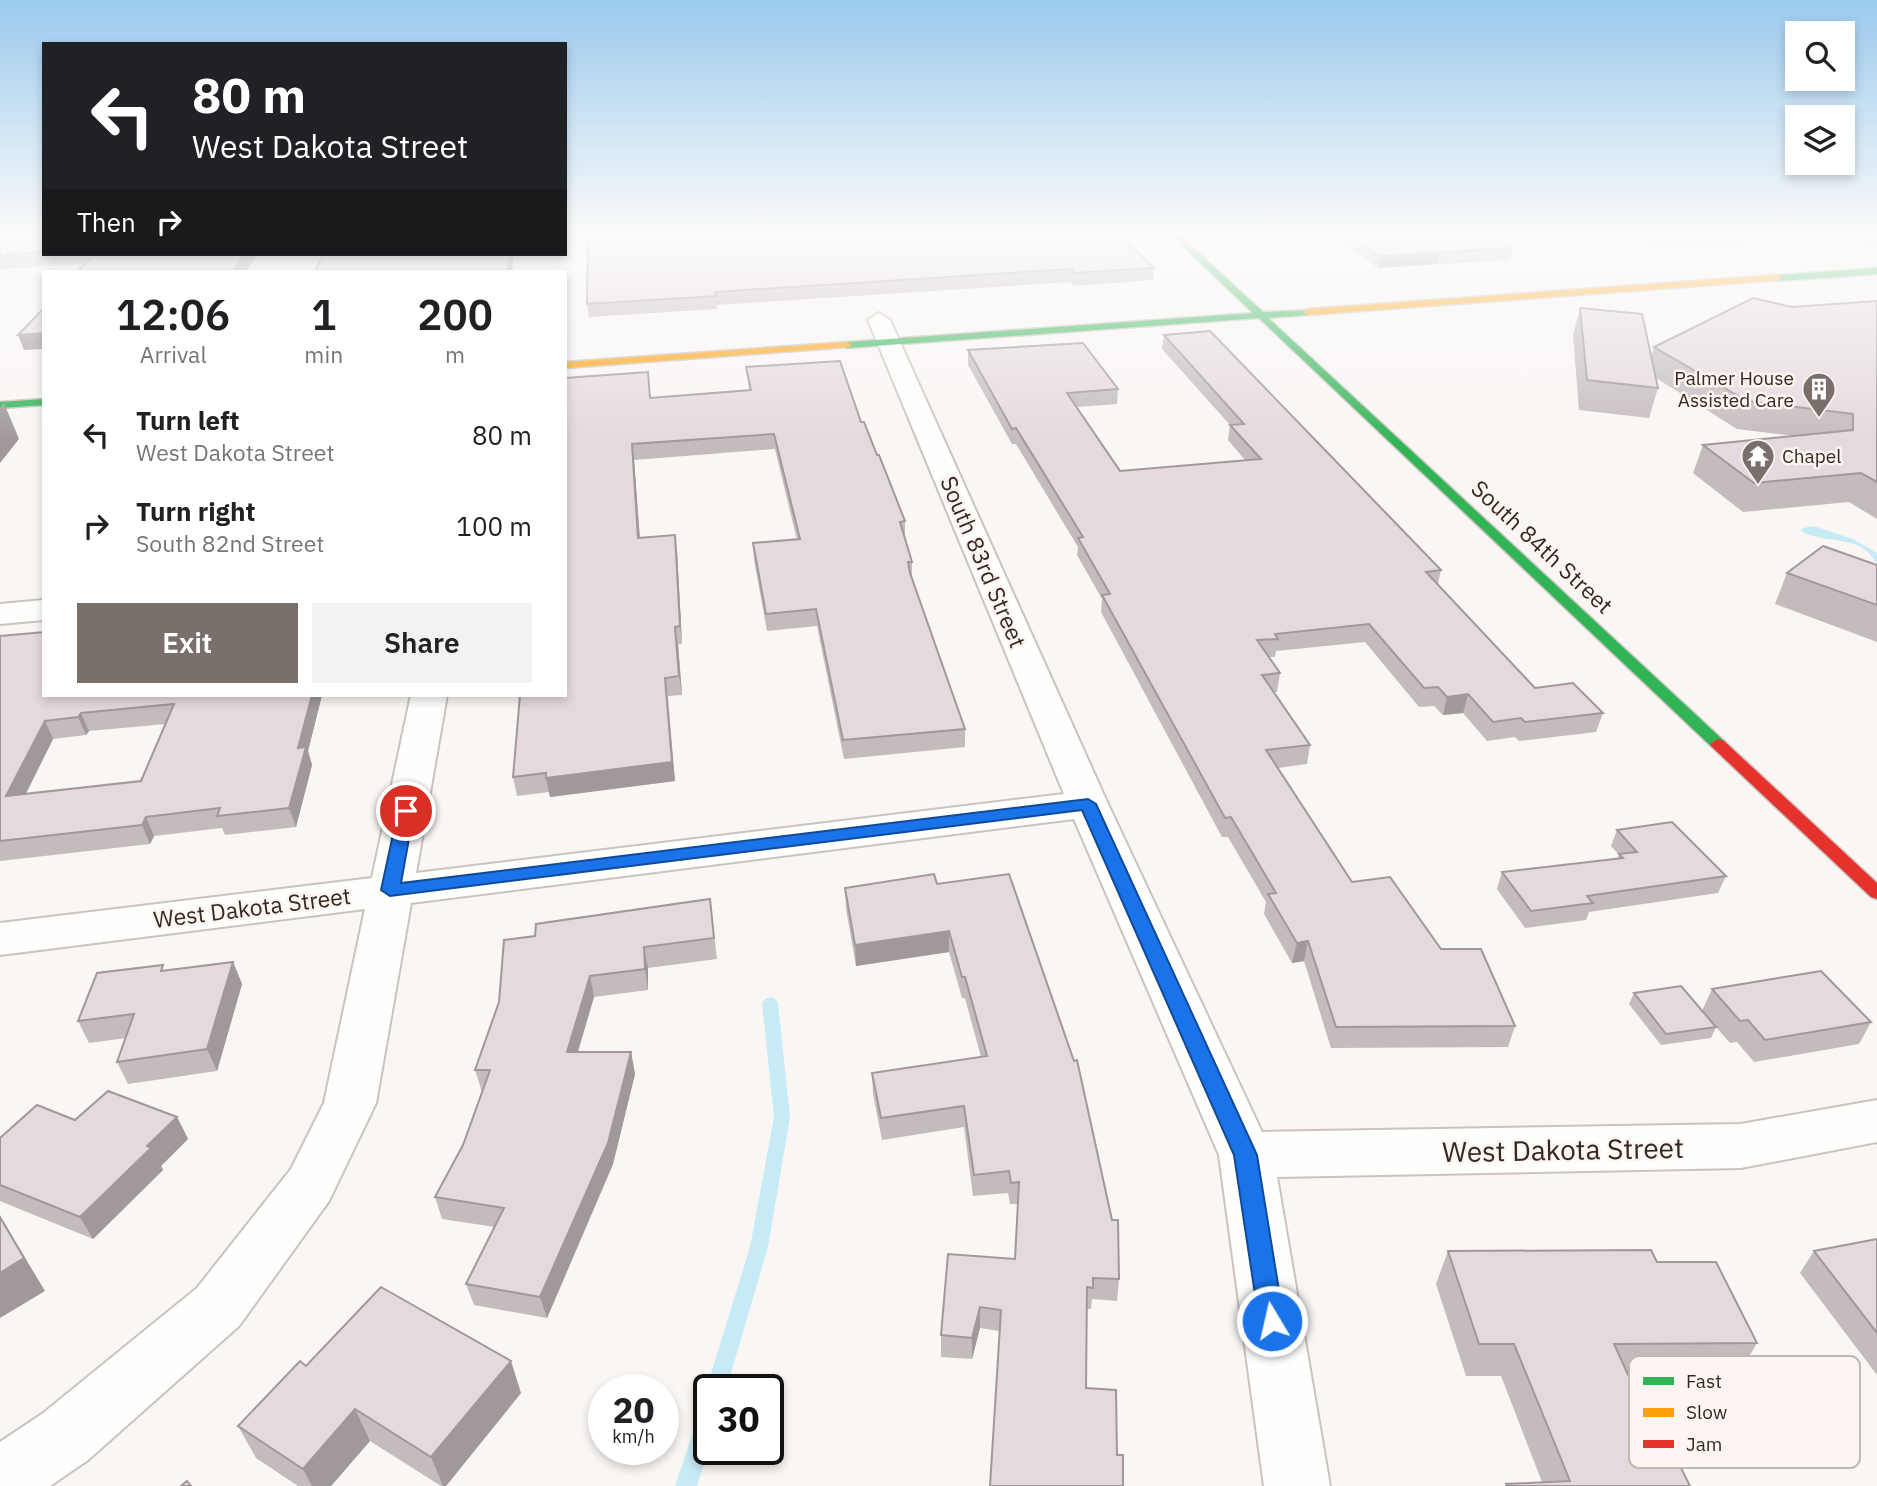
<!DOCTYPE html>
<html lang="en">
<head>
<meta charset="utf-8">
<style>
	:root { --surface:#fff; --page:#f2f2f2; --text:#202124; --muted:#757577; --accent:#7a706b }
	body { margin:0; font-family:"IBM Plex Sans",sans-serif; background:var(--page); color:var(--text); height:100vh; display:flex; flex-direction:column; font-size:26px; white-space:nowrap }
	* { box-sizing:border-box; margin:0 }
	p { font-size:23px; color:var(--muted) }
	.icon { flex:none; width:38px; height:38px; fill:none; stroke:currentColor; stroke-width:2; stroke-linecap:round; stroke-linejoin:round }
	.map { position:relative; flex:1; overflow:hidden }
	.panel { position:absolute; left:42px; top:270px; width:525px; height:427px; display:flex; flex-direction:column; background:var(--surface); border-radius:0px; box-shadow:0 4px 10px #0003 }
	.panel>* { flex:none }
	.guide { position:absolute; left:42px; top:42px; width:525px; height:214px; border-radius:0px; box-shadow:0 4px 10px #0003; background:#202124; color:#fff; overflow:hidden }
	.fabs { position:absolute; left:1785px; top:21px; display:grid; gap:14px }
	.fabs a { display:grid; place-items:center; width:70px; height:70px; border-radius:0px; background:var(--surface); box-shadow:0 4px 10px #0003; font-size:35px }
	.speed { position:absolute; left:588px; top:1374px; display:flex; gap:14px; font-size:35px; font-weight:700; text-align:center }
	.speed>* { display:grid; place-content:center; width:91px; height:91px; border-radius:50%; background:var(--surface); box-shadow:0 4px 10px #0003; line-height:1 }
	.speed small { font-size:18px; font-weight:400 }
	.speed .limit { border:4px solid #111; border-radius:10px; background:#fff; color:#111 }
	.pin { position:absolute; display:grid; place-items:center; width:60px; height:60px; color:#fff; margin:-30px; border:4px solid #fff; border-radius:50%; box-shadow:0 2px 7px #0007 }
	.me { position:absolute; width:77px; margin:-38px; rotate:351deg; stroke-linejoin:round; filter:drop-shadow(0 0 5px #0008) }
	.turn { display:flex; align-items:center; gap:24px; height:147px; padding:0 35px; font-size:32px }
	.turn .icon { width:91px; height:91px; stroke-width:2.5 }
	.turn b { display:block; font-size:49px; line-height:60px }
	.then { display:flex; align-items:center; height:66px; padding:0 35px; background:#0003; gap:14px; font-size:26px }
	.eta { display:flex; justify-content:space-evenly; align-items:center; height:119px; text-align:center }
	.eta b { font-size:42px; font-weight:600; line-height:49px }
	.cta { display:flex; gap:14px; margin-top:auto; padding:14px 35px }
	.cta a { flex:1; height:80px; border-radius:0px; background:var(--accent); color:#fff; font-size:28px; font-weight:600; line-height:80px; text-align:center }
	.cta a+a { background:var(--page); color:var(--text) }
	ul { padding:0; list-style:none }
	li { display:flex; align-items:center; gap:21px; height:91px; padding:0 35px }
	li div { flex:1 }
	li b { display:block; font-size:26px }
	li em { font-style:normal }
	.map>svg:first-child { display:block }
</style>
</head>
<body>
<div class="map">
<svg width="1877" height="1486" viewBox="0 0 1877 1486">
	<rect width="100%" height="100%" fill="#f9f6f4"/>
	<path fill="#c7ebf6" d="M 1814,526 L 1853,539 L 1877,553 L 1877,565 C 1864,533 1824,545 1801,531 L 1803,528 Z"/>
	<g fill="none" stroke-linecap="round" stroke-linejoin="round">
		<g fill="#c7ebf6" fill-rule="evenodd">
			<path d="M 770,997 L 775,999 L 778,1003 L 790,1117 L 768,1247 L 726,1390 L 709,1390 L 709,1396 L 706,1390 L 750,1247 L 774,1117 L 762,1003 L 765,999 Z"/>
			<path d="M 709,1405 L 709,1448 L 697,1486 L 675,1486 L 699,1415 L 702,1408 Z"/>
		</g>
		<defs>
			<g id="street">
				<path d="M 879,313 L 890,320 L 1108,804 L 1262,1132 L 1741,1124 L 1877,1100 L 1877,1142 L 1741,1168 L 1277,1177 L 1330,1486 L 1264,1486 L 1219,1155 L 1074,819 L 411,903 L 376,1103 L 329,1201 L 239,1326 L 88,1460 L 50,1486 L 0,1486 L 0,1442 L 42,1414 L 197,1288 L 291,1169 L 324,1103 L 365,909 L 0,955 L 0,923 L 372,878 L 411,695 L 447,695 L 416,873 L 1064,794 L 868,320 Z"/>
				<path d="M 44,600 L 44,620 L 0,624 L 0,604 Z"/>
			</g>
			<g id="fast">
				<path d="M 1171,235 L 1179,235 L 1263,312 L 1311,310 L 1311,314 L 1308,315 L 1268,318 L 1724,741 L 1726,744 L 1724,747 L 1712,747 L 1259,318 L 847,348 L 842,345 L 847,342 L 1253,313 Z"/>
				<path d="M 1877,268 L 1877,274 L 1777,281 L 1773,278 L 1777,275 Z"/>
				<path d="M 44,399 L 44,405 L 0,408 L 0,402 Z"/>
			</g>
			<g id="slow">
				<path d="M 1777,275 L 1780,276 L 1780,280 L 1308,315 L 1303,312 L 1308,309 Z"/>
				<path d="M 847,342 L 852,345 L 850,347 L 565,368 L 565,362 Z"/>
			</g>
			<path id="jam" d="M 1718,739 L 1724,741 L 1877,883 L 1877,899 L 1871,897 L 1712,747 L 1710,744 Z"/>
		</defs>
		<use href="#street" stroke="#cac3bf" stroke-width="4"/>
		<use href="#fast" stroke="#cac3bf" stroke-width="3"/>
		<use href="#slow" stroke="#cac3bf" stroke-width="3"/>
		<use href="#jam" stroke="#cac3bf" stroke-width="3"/>
		<use href="#street" fill="#fefefd" fill-rule="evenodd"/>
		<use href="#fast" fill="#30b455" fill-rule="evenodd"/>
		<use href="#slow" fill="#ff9f0a" fill-rule="evenodd"/>
		<use href="#jam" fill="#e5322d" fill-rule="evenodd"/>
	</g>
	<g fill="#c4bbbd" fill-rule="evenodd">
		<path d="M 0,235 L 44,235 L 44,254 L 281,254 L 257,255 L 246,271 L 78,271 L 85,264 L 0,269 Z"/>
		<path d="M 588,235 L 781,235 L 763,242 L 1154,268 L 1153,280 L 1074,286 L 1070,282 L 716,305 L 717,309 L 589,317 L 587,304 Z"/>
		<path d="M 1329,235 L 1489,235 L 1513,248 L 1510,260 L 1378,268 Z"/>
		<path d="M 1632,235 L 1877,235 L 1877,246 L 1875,246 L 1852,236 L 1657,248 Z"/>
		<path d="M 1877,301 L 1877,519 L 1849,502 L 1743,512 L 1693,473 L 1703,445 L 1795,436 L 1737,429 L 1656,378 L 1658,388 L 1649,418 L 1579,410 L 1573,335 L 1580,308 L 1651,357 L 1654,347 L 1792,307 Z"/>
		<path d="M 1164,335 L 1441,570 L 1438,584 L 1535,688 L 1603,713 L 1596,732 L 1519,741 L 1515,737 L 1487,741 L 1463,713 L 1443,715 L 1434,706 L 1419,707 L 1365,642 L 1276,651 L 1275,657 L 1269,657 L 1280,673 L 1277,692 L 1273,692 L 1310,745 L 1307,764 L 1278,768 L 1352,882 L 1441,949 L 1515,1026 L 1508,1047 L 1331,1048 L 1304,961 L 1292,963 L 1264,914 L 1266,902 L 1228,837 L 1222,837 L 1101,612 L 1102,599 L 1077,555 L 1078,547 L 1016,444 L 1012,444 L 968,365 L 968,350 L 1118,389 L 1117,404 L 1076,407 L 1120,471 L 1245,460 L 1228,440 L 1230,425 L 1162,349 Z"/>
		<path d="M 746,367 L 861,422 L 877,455 L 905,521 L 905,538 L 912,562 L 912,579 L 965,729 L 965,747 L 844,759 L 817,626 L 767,631 L 754,560 L 753,543 L 797,540 L 775,449 L 634,460 L 640,538 L 677,551 L 682,644 L 678,644 L 682,695 L 668,696 L 675,781 L 550,797 L 549,792 L 517,796 L 513,777 L 565,378 L 651,398 L 749,390 Z"/>
		<path d="M 1877,565 L 1877,642 L 1775,604 L 1787,573 Z"/>
		<path d="M 0,636 L 322,695 L 308,751 L 312,765 L 296,827 L 225,835 L 222,828 L 154,836 L 150,844 L 0,861 ZM 166,724 L 141,781 L 26,794 L 53,739 L 86,735 L 89,731 Z"/>
		<path d="M 1617,830 L 1726,876 L 1718,893 L 1589,912 L 1586,920 L 1525,928 L 1497,889 L 1502,872 L 1617,859 L 1619,855 L 1611,846 Z"/>
		<path d="M 937,884 L 1119,1279 L 1117,1301 L 1092,1299 L 1091,1309 L 1087,1309 L 1086,1388 L 1117,1455 L 1123,1486 L 999,1331 L 980,1328 L 972,1359 L 941,1357 L 941,1335 L 1015,1259 L 1018,1204 L 1010,1204 L 1008,1193 L 973,1196 L 964,1127 L 882,1140 L 873,1094 L 872,1073 L 981,1057 L 965,998 L 962,998 L 949,952 L 856,966 L 846,909 L 845,888 Z"/>
		<path d="M 710,899 L 717,959 L 648,968 L 648,990 L 594,997 L 578,1052 L 631,1052 L 635,1074 L 613,1164 L 547,1318 L 474,1305 L 466,1284 L 495,1227 L 442,1219 L 435,1197 L 463,1145 L 482,1092 L 475,1070 L 535,936 Z"/>
		<path d="M 233,962 L 242,984 L 217,1071 L 128,1084 L 117,1062 L 126,1038 L 89,1043 L 78,1021 L 166,971 Z"/>
		<path d="M 1712,989 L 1871,1022 L 1859,1044 L 1754,1062 L 1737,1042 L 1730,1043 L 1702,1011 Z"/>
		<path d="M 1634,993 L 1716,1027 L 1711,1038 L 1661,1045 L 1629,1004 Z"/>
		<path d="M 177,1117 L 188,1139 L 161,1166 L 163,1170 L 93,1239 L 0,1201 L 0,1138 L 75,1120 Z"/>
		<path d="M 1877,1239 L 1877,1375 L 1800,1273 L 1814,1251 Z"/>
		<path d="M 1448,1251 L 1657,1262 L 1757,1343 L 1738,1375 L 1628,1375 L 1668,1462 L 1690,1486 L 1505,1486 L 1506,1484 L 1542,1482 L 1501,1376 L 1466,1376 L 1436,1284 Z"/>
		<path d="M 306,1366 L 521,1393 L 446,1486 L 441,1486 L 370,1441 L 331,1486 L 298,1486 L 256,1458 L 238,1426 Z"/>
	</g>
	<g fill="#a0989a">
		<path d="M 749,235 L 781,235 L 727,256 L 726,244 Z"/>
		<path d="M 1440,252 L 1437,264 L 1378,268 L 1380,256 Z"/>
		<path d="M 245,254 L 256,254 L 257,255 L 246,271 L 233,271 Z"/>
		<path d="M 510,254 L 514,254 L 512,271 L 507,271 Z"/>
		<path d="M 44,333 L 44,349 L 24,350 L 18,335 Z"/>
		<path d="M 4,403 L 19,439 L 0,463 L 0,408 Z"/>
		<path d="M 632,444 L 634,460 L 641,555 L 638,538 Z"/>
		<path d="M 675,535 L 677,551 L 682,644 L 680,626 Z"/>
		<path d="M 675,627 L 678,644 L 682,695 L 679,676 Z"/>
		<path d="M 665,678 L 675,781 L 550,797 L 546,778 Z"/>
		<path d="M 1468,694 L 1463,713 L 1443,715 L 1447,697 Z"/>
		<path d="M 312,695 L 322,695 L 308,751 L 312,765 L 296,827 L 289,808 L 298,748 Z"/>
		<path d="M 81,713 L 89,731 L 86,735 L 78,717 Z"/>
		<path d="M 45,721 L 53,739 L 15,815 L 6,796 Z"/>
		<path d="M 146,817 L 154,836 L 150,844 L 142,825 Z"/>
		<path d="M 949,931 L 949,952 L 856,966 L 855,945 Z"/>
		<path d="M 1308,941 L 1304,961 L 1292,963 L 1297,943 Z"/>
		<path d="M 644,947 L 648,968 L 648,990 L 645,969 Z"/>
		<path d="M 233,962 L 242,984 L 217,1071 L 207,1049 Z"/>
		<path d="M 590,976 L 594,997 L 571,1074 L 567,1052 Z"/>
		<path d="M 631,1052 L 635,1074 L 613,1164 L 547,1318 L 540,1297 Z"/>
		<path d="M 177,1117 L 188,1139 L 161,1166 L 163,1170 L 93,1239 L 80,1217 L 147,1146 Z"/>
		<path d="M 0,1216 L 45,1291 L 0,1318 Z"/>
		<path d="M 980,1307 L 980,1328 L 972,1359 L 972,1338 Z"/>
		<path d="M 511,1361 L 521,1393 L 446,1486 L 443,1486 L 431,1457 Z"/>
		<path d="M 355,1409 L 370,1441 L 331,1486 L 312,1486 L 303,1469 Z"/>
	</g>
	<g fill="#e4d9dc" stroke="#a0989a" stroke-width="2" fill-rule="evenodd">
		<path d="M 0,235 L 44,235 L 44,252 L 0,255 Z"/>
		<path d="M 588,235 L 749,235 L 726,244 L 895,235 L 1120,235 L 1154,268 L 1074,273 L 1071,269 L 715,292 L 716,296 L 587,304 Z"/>
		<path d="M 1348,235 L 1489,235 L 1513,248 L 1380,256 Z"/>
		<path d="M 95,254 L 245,254 L 233,271 L 78,271 Z"/>
		<path d="M 324,254 L 510,254 L 507,271 L 315,271 Z"/>
		<path d="M 1753,298 L 1792,307 L 1877,301 L 1877,482 L 1861,473 L 1754,483 L 1703,445 L 1853,430 L 1853,414 L 1747,401 L 1654,347 Z"/>
		<path d="M 44,308 L 44,333 L 18,335 Z"/>
		<path d="M 1580,308 L 1642,314 L 1658,388 L 1587,380 Z"/>
		<path d="M 1210,331 L 1441,570 L 1426,572 L 1535,688 L 1573,683 L 1603,713 L 1525,722 L 1521,718 L 1493,722 L 1468,694 L 1447,697 L 1438,687 L 1424,688 L 1369,624 L 1275,634 L 1278,639 L 1257,640 L 1280,673 L 1262,675 L 1310,745 L 1266,750 L 1352,882 L 1390,877 L 1441,949 L 1481,949 L 1515,1026 L 1336,1027 L 1308,941 L 1297,943 L 1268,894 L 1276,893 L 1231,817 L 1225,818 L 1102,595 L 1110,594 L 1078,538 L 1083,537 L 1016,428 L 1012,429 L 968,350 L 1083,343 L 1118,389 L 1067,393 L 1120,471 L 1261,459 L 1230,425 L 1244,424 L 1164,335 Z"/>
		<path d="M 840,361 L 861,422 L 864,422 L 877,455 L 879,455 L 905,521 L 900,522 L 912,562 L 908,562 L 910,573 L 965,729 L 843,740 L 816,609 L 766,614 L 753,543 L 800,539 L 774,434 L 632,444 L 638,538 L 675,535 L 680,626 L 675,627 L 679,676 L 665,678 L 672,762 L 546,778 L 546,773 L 513,777 L 520,695 L 565,695 L 565,378 L 648,372 L 650,398 L 751,390 L 746,367 Z"/>
		<path d="M 1823,546 L 1877,565 L 1877,605 L 1787,573 Z"/>
		<path d="M 44,632 L 44,695 L 312,695 L 298,748 L 306,747 L 289,808 L 217,816 L 220,808 L 146,817 L 142,825 L 0,841 L 0,636 ZM 174,704 L 141,781 L 6,796 L 45,721 L 78,717 L 81,713 Z"/>
		<path d="M 1672,822 L 1726,876 L 1587,896 L 1593,903 L 1531,911 L 1502,872 L 1623,858 L 1619,854 L 1637,852 L 1617,830 Z"/>
		<path d="M 934,874 L 937,884 L 1009,874 L 1074,1061 L 1077,1060 L 1112,1220 L 1118,1220 L 1119,1279 L 1093,1278 L 1093,1288 L 1087,1287 L 1086,1388 L 1116,1390 L 1117,1455 L 1123,1455 L 1123,1486 L 990,1486 L 1001,1310 L 980,1307 L 972,1338 L 941,1335 L 948,1254 L 1015,1259 L 1019,1182 L 1011,1183 L 1009,1171 L 974,1175 L 964,1106 L 881,1118 L 872,1073 L 987,1056 L 965,977 L 962,977 L 949,931 L 855,945 L 845,888 Z"/>
		<path d="M 710,899 L 714,938 L 644,947 L 645,969 L 590,976 L 567,1052 L 631,1052 L 608,1143 L 540,1297 L 466,1284 L 504,1208 L 435,1197 L 463,1145 L 490,1070 L 475,1070 L 499,1002 L 504,940 L 535,936 L 536,924 Z"/>
		<path d="M 233,962 L 207,1049 L 117,1062 L 134,1014 L 78,1021 L 97,973 L 163,965 L 161,971 Z"/>
		<path d="M 1821,971 L 1871,1022 L 1765,1040 L 1748,1020 L 1740,1021 L 1712,989 Z"/>
		<path d="M 1681,986 L 1716,1027 L 1666,1034 L 1634,993 Z"/>
		<path d="M 108,1091 L 177,1117 L 147,1146 L 151,1148 L 80,1217 L 0,1185 L 0,1138 L 37,1105 L 75,1120 Z"/>
		<path d="M 0,1217 L 24,1258 L 0,1273 Z"/>
		<path d="M 1877,1239 L 1877,1333 L 1814,1251 Z"/>
		<path d="M 1651,1250 L 1657,1262 L 1716,1262 L 1757,1343 L 1614,1344 L 1668,1462 L 1678,1462 L 1690,1486 L 1507,1486 L 1506,1484 L 1570,1481 L 1514,1344 L 1479,1344 L 1448,1251 Z"/>
		<path d="M 381,1287 L 511,1361 L 431,1457 L 355,1409 L 303,1469 L 238,1426 L 300,1361 L 306,1366 Z"/>
		<path d="M 187,1481 L 191,1486 L 181,1486 Z"/>
	</g>
	<linearGradient id="sky" x2="0" y2="1"><stop stop-color="#9bcaee"/><stop offset="0.53" stop-color="#fcfbfa"/><stop offset="1" stop-color="#fcfbfa" stop-opacity="0"/></linearGradient>
	<rect width="1877" height="443" fill="url(#sky)"/>
	<path fill="#1a73e8" stroke="#114b97" stroke-width="2" d="M 1088,799 L 1096,804 L 1257,1155 L 1284,1321 L 1280,1329 L 1272,1332 L 1263,1329 L 1259,1321 L 1234,1155 L 1082,810 L 390,896 L 381,890 L 398,811 L 406,806 L 414,811 L 401,883 Z"/>
	<defs>
		<symbol id="building-pin" viewBox="-11 -11 22 30"><path d="M0 17L-7.5 6A9.5 9.5 0 1 1 7.5 6Z" fill="#7a706b" stroke="#fcf5f1"/><path d="M-4-6H4V6H1V3H-1V6H-4ZM-2.5-4.3h1.7v1.8h-1.7ZM.8-4.3h1.7v1.8H.8ZM-2.5-1h1.7V.8h-1.7ZM.8-1h1.7V.8H.8Z" fill="#fff"/></symbol>
		<symbol id="temple-pin" viewBox="-11 -11 22 30"><path d="M0 17L-7.5 6A9.5 9.5 0 1 1 7.5 6Z" fill="#7a706b" stroke="#fcf5f1"/><path d="M0-6L5-2H3V0L6.5 2.5H4V6H1.5V3h-3V6H-4V2.5H-6.5L-3 0V-2H-5Z" fill="#fff"/></symbol>
	</defs>
	<g fill-rule="evenodd">
		<use href="#building-pin" x="1800" y="370" width="38" height="52"/>
		<use href="#temple-pin" x="1739" y="437" width="38" height="52"/>
	</g>
	<g text-anchor="middle" stroke-width="5" stroke-linejoin="round" paint-order="stroke">
		<g font-size="19" fill="#352821" stroke="#fcf5f1" text-anchor="end">
			<text x="1794" y="385">Palmer House<tspan x="1794" dy="22">Assisted Care</tspan></text>
			<text x="1782" y="463" text-anchor="start">Chapel</text>
		</g>
		<g font-size="23" fill="#352821" stroke="#fcf5f1">
			<text transform="translate(1542 547) rotate(43)" y="8">South 84th Street</text>
			<text transform="translate(983 562) rotate(67)" y="8">South 83rd Street</text>
			<text transform="translate(252 908) rotate(-7)" y="8">West Dakota Street</text>
		</g>
		<g font-size="28" fill="#352821" stroke="#fcf5f1">
			<text transform="translate(1563 1150) rotate(-1)" y="10">West Dakota Street</text>
		</g>
	</g>
	<rect x="1629" y="1356" width="231" height="112" rx="10" fill="#fcf5f1" stroke="#c0b8b3" stroke-width="2"/>
	<rect x="1643" y="1377" width="31" height="8" fill="#30b455"/>
	<rect x="1643" y="1408" width="31" height="9" fill="#ff9f0a"/>
	<rect x="1643" y="1440" width="31" height="8" fill="#e5322d"/>
	<g font-size="19" fill="#352821">
		<text x="1686" y="1388">Fast</text>
		<text x="1686" y="1419">Slow</text>
		<text x="1686" y="1451">Jam</text>
	</g>
</svg>
<div class="fabs">
<a><svg class="icon" aria-label="search" viewBox="0 0 24 24"><circle cx="10" cy="10" r="6"/><path d="M15 15l6 6"/></svg></a>
<a><svg class="icon" aria-label="layers" viewBox="0 0 24 24"><path d="M12 4l9 5-9 5-9-5zM3 14l9 5 9-5"/></svg></a>
</div>
<div class="speed"><div>20<small>km/h</small></div><div class="limit">30</div></div>
<div class="pin" style="left:406px;top:811px;background:#d93025"><svg class="icon" aria-label="arrive" viewBox="0 0 24 24"><path d="M6 21V4h12l-3 4 3 4H6"/></svg></div>
<svg class="me" style="left:1272px;top:1321px" viewBox="-20 -20 40 40"><circle r="17" fill="#1a73e8" stroke="#fff" stroke-width="3"/><path d="M0-11L8 9 0 5-8 9z" fill="#fff"/></svg>
<div class="guide">
<div class="turn"><svg class="icon" aria-label="left" viewBox="0 0 24 24"><path d="M17 20v-9H6M10 6l-5 5 5 5"/></svg><div><b>80 m</b>West Dakota Street</div></div>
<div class="then">Then<svg class="icon" aria-label="right" viewBox="0 0 24 24"><path d="M7 20v-9h11M14 6l5 5-5 5"/></svg></div>
</div>
<section class="panel">
<div class="eta">
<div><b>12:06</b><p>Arrival</p></div>
<div><b>1</b><p>min</p></div>
<div><b>200</b><p>m</p></div>
</div>
<ul>
<li><svg class="icon" aria-label="left" viewBox="0 0 24 24"><path d="M17 20v-9H6M10 6l-5 5 5 5"/></svg><div><b>Turn left</b><p>West Dakota Street</p></div><em>80 m</em></li>
<li><svg class="icon" aria-label="right" viewBox="0 0 24 24"><path d="M7 20v-9h11M14 6l5 5-5 5"/></svg><div><b>Turn right</b><p>South 82nd Street</p></div><em>100 m</em></li>
</ul>
<div class="cta"><a>Exit</a><a>Share</a></div>
</section>
</div>
</body>
</html>
